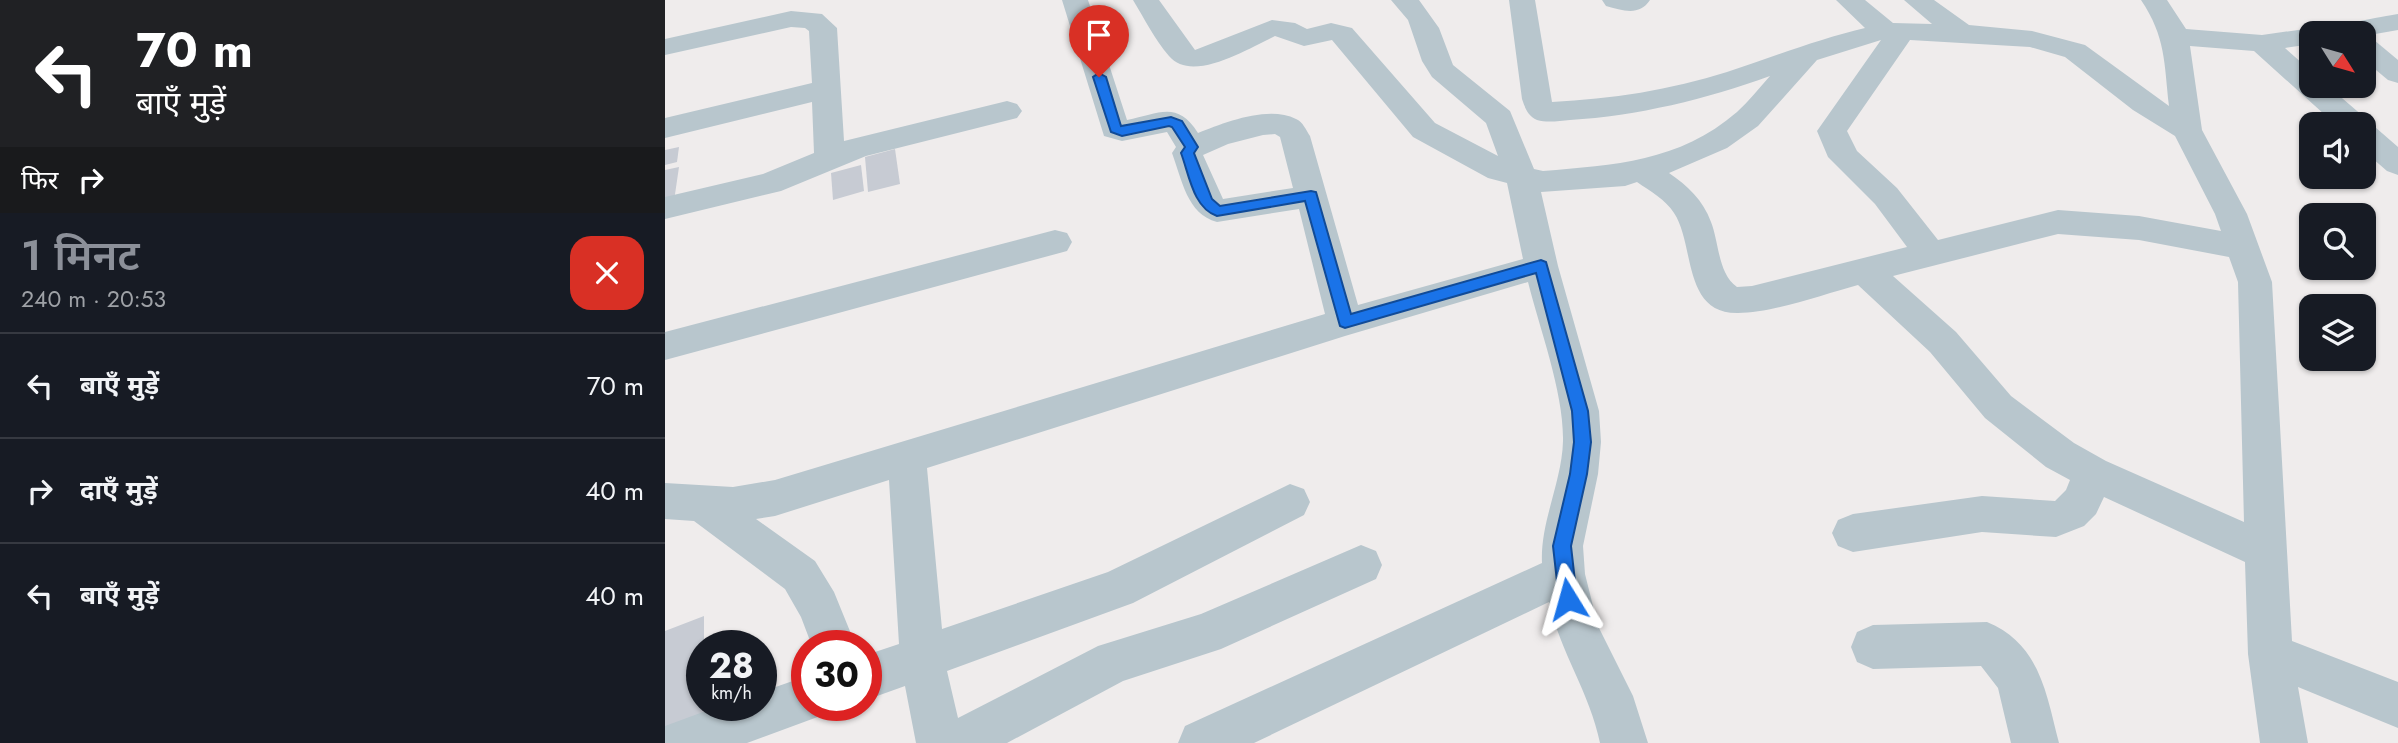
<!DOCTYPE html>
<html lang="hi">
<head>
<meta charset="utf-8">
<style>
	:root { --surface:#171b24; --page:#242831; --text:#f1f3f6; --muted:#9ea1a6; --line:#363941; --accent:#8c9099 }
	body { margin:0; font-family:Jost,"Noto Sans Devanagari",sans-serif; background:var(--page); color:var(--text); height:100vh; display:flex; flex-direction:column; font-size:26px; white-space:nowrap }
	* { box-sizing:border-box; margin:0 }
	p { font-size:23px; color:var(--muted) }
	.icon { flex:none; width:38px; height:38px; fill:none; stroke:currentColor; stroke-width:2; stroke-linecap:round; stroke-linejoin:round }
	.map { position:relative; flex:1; overflow:hidden }
	.details { display:flex; flex-direction:column; background:var(--surface); width:665px }
	.details>* { flex:none }
	.top-card { background:#202124; color:#fff; overflow:hidden }
	.needle { width:46px; rotate:127deg }
	.buttons { position:absolute; left:1634px; top:21px; display:grid; gap:14px }
	.buttons a { display:grid; place-items:center; width:77px; height:77px; border-radius:14px; background:var(--surface); box-shadow:0 2px 5px #0004; font-size:35px }
	.speed { position:absolute; left:21px; top:630px; display:flex; gap:14px; font-size:35px; font-weight:700; text-align:center }
	.speed>* { display:grid; place-content:center; width:91px; height:91px; border-radius:50%; background:var(--surface); box-shadow:0 2px 5px #0004; line-height:1 }
	.speed small { font-size:18px; font-weight:400 }
	.speed .limit { border:10px solid #d22; background:#fff; color:#111 }
	.pin { position:absolute; display:grid; place-items:center; width:60px; height:60px; color:#fff; margin:-72px -30px; border-radius:50% 50% 50% 0; rotate:-45deg; box-shadow:0 0 7px #0007 }
	.pin .icon { rotate:45deg }
	.me { position:absolute; width:77px; margin:-38px; rotate:352deg; stroke-linejoin:round; filter:drop-shadow(0 0 5px #0008) }
	.turn { display:flex; align-items:center; gap:24px; height:147px; padding:0 21px; font-size:32px }
	.turn .icon { width:91px; height:91px; stroke-width:2.5 }
	.turn b { display:block; font-size:49px; line-height:60px }
	.then { display:flex; align-items:center; height:66px; padding:0 21px; background:#0003; gap:14px; font-size:26px }
	.round { display:grid; place-items:center; flex:none; width:74px; height:74px; border-radius:21px; background:var(--page) }
	.overview { display:flex; align-items:center; justify-content:space-between; height:119px; padding:0 21px }
	h1 { font-size:42px; font-weight:600; line-height:52px; color:var(--accent) }
	ul { padding:0; list-style:none }
	li { display:flex; align-items:center; gap:21px; height:105px; padding:0 21px; border-top:2px solid var(--line) }
	li div { flex:1 }
	li b { display:block; font-size:26px }
	li em { font-style:normal }
	main { display:flex; flex:1; min-height:0 }
	.map>svg:first-child { display:block }
</style>
</head>
<body>
<main>
<section class="details">
<div class="top-card">
<div class="turn"><svg class="icon" aria-label="left" viewBox="0 0 24 24"><path d="M17 20v-9H6M10 6l-5 5 5 5"/></svg><div><b>70 m</b>बाएँ मुड़ें</div></div>
<div class="then">फिर<svg class="icon" aria-label="right" viewBox="0 0 24 24"><path d="M7 20v-9h11M14 6l5 5-5 5"/></svg></div>
</div>
<div class="overview"><div><h1>1 मिनट</h1><p>240 m · 20:53</p></div><a class="round" style="background:#d93025;color:#fff"><svg class="icon" aria-label="close" viewBox="0 0 24 24"><path d="M6 6l12 12M18 6L6 18"/></svg></a></div>
<ul>
<li><svg class="icon" aria-label="left" viewBox="0 0 24 24"><path d="M17 20v-9H6M10 6l-5 5 5 5"/></svg><div><b>बाएँ मुड़ें</b></div><em>70 m</em></li>
<li><svg class="icon" aria-label="right" viewBox="0 0 24 24"><path d="M7 20v-9h11M14 6l5 5-5 5"/></svg><div><b>दाएँ मुड़ें</b></div><em>40 m</em></li>
<li><svg class="icon" aria-label="left" viewBox="0 0 24 24"><path d="M17 20v-9H6M10 6l-5 5 5 5"/></svg><div><b>बाएँ मुड़ें</b></div><em>40 m</em></li>
</ul>
</section>
<div class="map">
<svg width="1733" height="743" viewBox="0 0 1733 743">
	<rect width="100%" height="100%" fill="#efecec"/>
	<g fill="#c7cbd3">
		<path d="M 14,147 L 12,162 L 0,165 L 0,150 Z"/>
		<path d="M 230,149 L 235,184 L 203,192 L 200,157 Z"/>
		<path d="M 196,165 L 199,191 L 168,200 L 166,173 Z"/>
		<path d="M 14,167 L 9,201 L 0,204 L 0,170 Z"/>
		<path d="M 39,616 L 39,646 L 37,646 L 38,717 L 0,732 L 0,631 Z"/>
	</g>
	<g fill="none" stroke-linecap="round" stroke-linejoin="round">
		<g fill="#b8c6cd" fill-rule="evenodd">
			<path d="M 397,0 L 423,0 L 462,120 C 494,114 512,100 533,133 C 559,123 603,105 631,119 C 638,122 641,130 645,136 L 693,305 L 858,259 L 842,183 L 823,178 L 748,137 L 667,40 L 639,46 L 610,36 C 584,48 527,84 504,56 C 490,40 479,18 468,0 L 494,0 L 530,50 L 607,20 L 630,23 L 642,29 L 666,23 L 687,28 L 770,123 L 833,156 L 821,123 L 767,77 L 757,61 L 743,20 L 726,0 L 754,0 L 774,28 L 788,65 L 845,111 L 869,169 L 878,171 C 949,165 1014,162 1072,112 C 1084,101 1094,88 1105,76 C 1042,99 972,116 905,120 C 894,121 882,123 872,120 C 863,116 860,108 857,99 L 844,0 L 870,0 L 887,102 C 946,99 1006,90 1062,72 C 1108,57 1153,39 1200,28 L 1171,0 L 1200,0 L 1228,23 L 1267,24 L 1239,0 L 1269,0 L 1304,25 L 1367,31 L 1420,45 L 1504,106 C 1499,63 1501,37 1476,0 L 1502,0 L 1521,29 L 1597,35 L 1647,28 C 1655,30 1718,16 1733,14 L 1733,30 L 1699,36 L 1699,33 L 1647,33 L 1647,44 L 1620,48 L 1647,72 L 1647,86 L 1663,86 L 1699,117 L 1702,125 L 1710,127 L 1733,147 L 1733,175 L 1722,171 L 1699,151 L 1699,124 L 1670,124 L 1589,51 L 1525,46 L 1537,130 L 1582,214 L 1607,282 L 1627,641 L 1733,682 L 1733,728 L 1633,687 L 1643,743 L 1595,743 L 1583,654 L 1580,562 L 1439,497 L 1431,514 L 1419,526 L 1391,537 L 1317,532 L 1188,552 L 1173,546 L 1167,533 L 1173,520 L 1188,514 L 1317,496 L 1390,501 L 1401,490 L 1405,480 L 1381,467 L 1320,418 L 1265,352 L 1193,285 C 1159,294 1108,313 1073,313 C 1017,314 1030,244 1009,213 C 1001,200 985,191 972,182 L 960,186 L 876,192 L 893,266 L 934,411 L 936,442 L 933,474 L 918,546 L 920,574 L 933,626 L 968,696 L 983,743 L 935,743 C 925,693 895,652 884,602 L 589,743 L 513,743 L 520,726 L 877,563 C 875,522 897,482 898,441 C 899,393 875,330 863,282 L 680,336 L 262,468 L 277,629 L 443,572 L 625,484 L 639,489 L 645,502 L 639,515 L 468,603 L 282,671 L 293,718 L 433,646 L 536,614 L 696,545 L 711,551 L 717,565 L 711,579 L 556,649 L 458,681 L 342,743 L 251,743 L 240,686 L 201,700 L 201,655 L 234,644 L 224,480 L 110,516 L 91,519 L 150,561 L 169,592 L 191,646 L 147,646 L 136,617 L 120,589 L 29,521 L 0,519 L 0,483 L 68,487 L 110,480 L 660,314 L 634,209 L 552,222 C 522,214 517,180 507,153 L 511,147 L 502,132 L 457,141 L 439,136 ZM 1216,40 L 1152,131 L 1163,157 L 1210,204 L 1242,247 L 1087,286 L 1072,287 C 1053,274 1054,242 1046,222 C 1038,200 1023,186 1004,173 L 1062,148 L 1093,126 L 1152,60 ZM 1245,40 L 1365,47 L 1400,57 L 1468,110 L 1510,136 L 1550,214 L 1556,231 L 1474,216 L 1393,210 L 1273,240 L 1232,188 L 1192,151 L 1182,131 ZM 598,135 L 610,134 L 615,137 L 628,188 L 558,199 L 538,155 L 563,144 ZM 1393,234 L 1474,240 L 1564,257 L 1573,282 L 1579,522 L 1441,461 L 1409,443 L 1346,396 L 1291,332 L 1228,276 Z"/>
			<path d="M 937,0 L 985,0 C 974,17 957,10 941,6 Z"/>
			<path d="M 126,11 L 157,14 L 172,28 L 179,141 L 342,101 L 352,104 L 357,111 L 352,118 L 201,156 L 116,191 L 0,219 L 0,197 L 98,174 L 149,153 L 147,102 L 0,138 L 0,118 L 147,83 L 144,31 L 140,28 L 126,27 L 0,55 L 0,39 Z"/>
			<path d="M 1699,38 L 1709,40 L 1733,60 L 1733,83 L 1723,80 L 1699,60 Z"/>
			<path d="M 390,230 L 402,233 L 407,242 L 402,251 L 0,360 L 0,332 Z"/>
			<path d="M 1322,622 C 1375,644 1381,693 1394,743 L 1346,743 L 1333,688 L 1316,666 L 1208,669 L 1192,662 L 1186,647 L 1192,632 L 1208,625 Z"/>
			<path d="M 142,676 L 142,705 L 162,705 L 158,715 L 82,743 L 0,743 L 0,726 L 57,705 L 96,705 L 96,692 Z"/>
		</g>
	</g>
	<path fill="#1a73e8" stroke="#114b97" stroke-width="2" d="M 434,73 L 441,77 L 456,126 L 506,117 L 517,121 L 533,147 L 529,153 L 547,199 L 555,206 L 646,191 L 651,192 L 686,314 L 876,260 L 881,262 L 923,411 L 926,442 L 922,474 L 906,546 L 912,599 L 910,605 L 903,608 L 897,605 L 894,599 L 888,546 L 905,474 L 909,442 L 907,411 L 871,273 L 680,328 L 675,326 L 640,201 L 552,216 C 528,208 524,174 516,153 L 520,147 L 507,127 L 504,126 L 457,136 L 446,132 L 428,77 Z"/>
</svg>
<div class="buttons">
<a><svg class="needle" viewBox="-14 -14 28 28"><path d="M0-13l5 13h-10z" fill="#e53935"/><path d="M0 13l5-13h-10z" fill="#9ea1a6"/></svg></a>
<a><svg class="icon" aria-label="sound" viewBox="0 0 24 24"><path d="M4 9h4l5-4v14l-5-4H4zM17 9q2 3 0 6"/></svg></a>
<a><svg class="icon" aria-label="search" viewBox="0 0 24 24"><circle cx="10" cy="10" r="6"/><path d="M15 15l6 6"/></svg></a>
<a><svg class="icon" aria-label="layers" viewBox="0 0 24 24"><path d="M12 4l9 5-9 5-9-5zM3 14l9 5 9-5"/></svg></a>
</div>
<div class="speed"><div>28<small>km/h</small></div><div class="limit">30</div></div>
<div class="pin" style="left:434px;top:77px;background:#d93025"><svg class="icon" aria-label="arrive" viewBox="0 0 24 24"><path d="M6 21V4h12l-3 4 3 4H6"/></svg></div>
<svg class="me" style="left:903px;top:599px" viewBox="-20 -20 40 40"><path d="M0-17L14 15 0 8-14 15z" fill="#1a73e8" stroke="#fff" stroke-width="4"/></svg>
</div>
</main>
</body>
</html>
